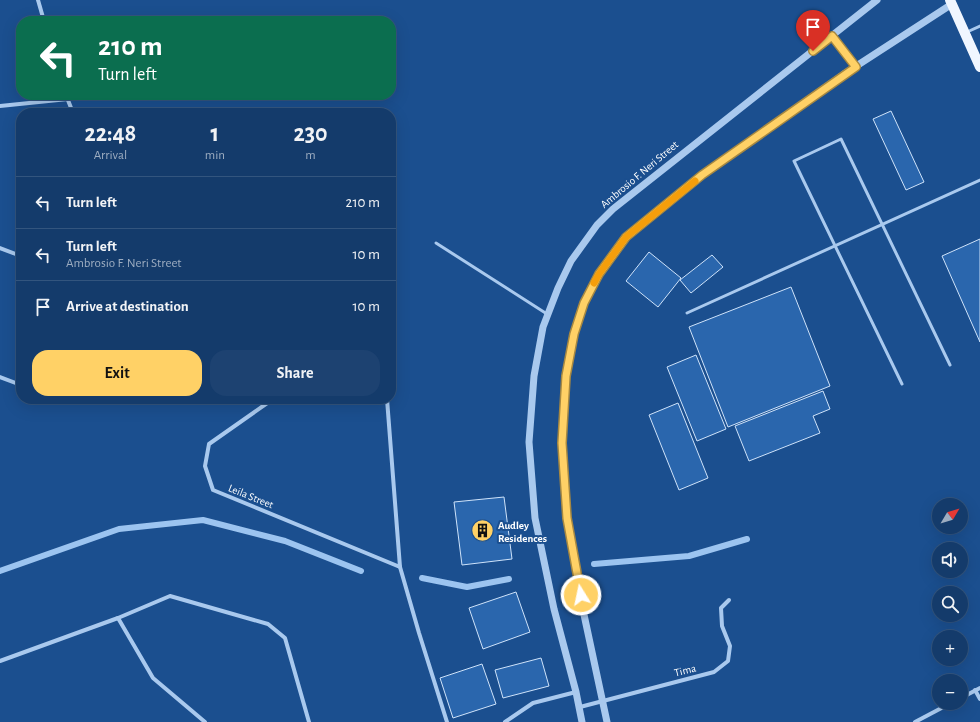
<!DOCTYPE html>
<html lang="en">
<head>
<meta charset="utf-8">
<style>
	:root { --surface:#143b6b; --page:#1d4271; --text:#f1f3f6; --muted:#9dadc1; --line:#33557e; --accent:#ffd166 }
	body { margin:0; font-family:"Alegreya Sans",sans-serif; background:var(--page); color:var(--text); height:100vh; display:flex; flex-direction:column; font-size:15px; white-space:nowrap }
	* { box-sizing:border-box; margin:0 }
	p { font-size:13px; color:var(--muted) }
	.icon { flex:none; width:22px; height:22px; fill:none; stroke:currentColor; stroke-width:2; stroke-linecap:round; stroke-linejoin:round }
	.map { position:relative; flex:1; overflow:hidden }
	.details { position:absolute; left:16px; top:108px; width:380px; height:296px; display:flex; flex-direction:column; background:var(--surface); border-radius:16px; box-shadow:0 4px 16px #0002,0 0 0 1px var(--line) }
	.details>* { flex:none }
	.guide { position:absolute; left:16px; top:16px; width:380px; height:84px; border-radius:16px; box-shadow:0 4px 16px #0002,0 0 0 1px var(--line); background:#0b6e4f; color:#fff; overflow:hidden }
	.needle { width:26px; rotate:52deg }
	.fabs { position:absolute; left:932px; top:498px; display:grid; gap:8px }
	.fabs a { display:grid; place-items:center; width:36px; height:36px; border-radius:50%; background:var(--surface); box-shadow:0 4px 16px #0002,0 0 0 1px var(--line); font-size:20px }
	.pin { position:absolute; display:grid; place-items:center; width:34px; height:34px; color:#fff; margin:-41px -17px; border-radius:50% 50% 50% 0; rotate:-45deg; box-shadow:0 0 4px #0007 }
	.pin .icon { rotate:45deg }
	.me { position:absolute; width:44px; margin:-22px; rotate:350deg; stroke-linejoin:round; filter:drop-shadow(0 0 3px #0008) }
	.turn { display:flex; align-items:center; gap:14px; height:84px; padding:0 16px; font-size:18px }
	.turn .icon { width:52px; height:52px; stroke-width:2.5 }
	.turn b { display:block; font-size:28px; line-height:34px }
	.eta { display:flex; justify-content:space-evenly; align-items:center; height:68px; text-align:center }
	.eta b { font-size:24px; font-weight:700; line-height:28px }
	.primary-button { display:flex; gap:8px; margin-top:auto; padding:8px 16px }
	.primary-button a { flex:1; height:46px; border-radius:16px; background:var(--accent); color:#111; font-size:16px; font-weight:700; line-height:46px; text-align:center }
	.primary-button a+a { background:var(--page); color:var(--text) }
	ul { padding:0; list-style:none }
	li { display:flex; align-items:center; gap:12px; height:52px; padding:0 16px; border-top:1px solid var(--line) }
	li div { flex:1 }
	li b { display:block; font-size:15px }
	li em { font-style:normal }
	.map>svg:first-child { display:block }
</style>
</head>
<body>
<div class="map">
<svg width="980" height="722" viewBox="0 0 980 722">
	<rect width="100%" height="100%" fill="#1b4f8f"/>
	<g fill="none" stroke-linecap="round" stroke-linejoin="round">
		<g stroke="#9cc4f0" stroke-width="6">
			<path d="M 594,564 L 689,556 L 747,539"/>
			<path d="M 0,571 L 119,529 L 203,520 L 285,541 L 361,571"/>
			<path d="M 422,578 L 467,587 L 509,579"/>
		</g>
	</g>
	<g fill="#2a66ad" stroke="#cfe3fa">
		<path d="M 891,111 L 924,182 L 906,190 L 873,119 Z"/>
		<path d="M 980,239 L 980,342 L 942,256 Z"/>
		<path d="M 649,252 L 681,278 L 658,307 L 626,281 Z"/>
		<path d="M 712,255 L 723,267 L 691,293 L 680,280 Z"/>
		<path d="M 791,287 L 830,386 L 728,427 L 689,327 Z"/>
		<path d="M 696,355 L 726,429 L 697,441 L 667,367 Z"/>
		<path d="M 823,391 L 830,409 L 813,416 L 820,433 L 749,461 L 735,426 Z"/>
		<path d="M 678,403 L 708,478 L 679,490 L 649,415 Z"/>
		<path d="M 504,497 L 512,559 L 462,565 L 454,502 Z"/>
		<path d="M 516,592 L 530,632 L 483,649 L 469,608 Z"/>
		<path d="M 541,658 L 549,686 L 503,698 L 495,670 Z"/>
		<path d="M 482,664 L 496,704 L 453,718 L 440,678 Z"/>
	</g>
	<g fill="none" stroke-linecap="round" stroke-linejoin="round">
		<g stroke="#a9c9ee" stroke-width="3">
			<path d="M 967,32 L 980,26"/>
			<path d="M 436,243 L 547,314"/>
			<path d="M 687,313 L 980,180"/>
			<path d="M 902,384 L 794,161 L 841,139 L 950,365"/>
		</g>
		<g stroke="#a9c9ee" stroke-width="4">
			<path d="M 38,0 L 44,21"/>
			<path d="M 66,95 L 73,113"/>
			<path d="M 0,106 L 68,99 L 78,95"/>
			<path d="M 0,248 L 21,256"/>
			<path d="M 0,377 L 21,385"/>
			<path d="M 273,399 L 209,444 L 205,466 L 213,490 L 400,567 L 387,399"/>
			<path d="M 400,567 L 419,633 L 447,722"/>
			<path d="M 118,618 L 153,678 L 205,722"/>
			<path d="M 0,661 L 118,618 L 170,596 L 268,624 L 285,638 L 309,722"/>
			<path d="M 975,690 L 980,699"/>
			<path d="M 961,698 L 980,688"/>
			<path d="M 580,707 L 714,672 L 728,661 L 730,646 L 722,626 L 721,608 L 729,600"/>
			<path d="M 505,722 L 533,703 L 576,692"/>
			<path d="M 915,722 L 951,703"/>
		</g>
		<g stroke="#a9c9ee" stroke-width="7">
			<path d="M 832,36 L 856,67"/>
			<path d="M 582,722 L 576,692 L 554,609 L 535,518 L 529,442 L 534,376 L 543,327 L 558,288 L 571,261 L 597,225 L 613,209 L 877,0"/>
			<path d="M 607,722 L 583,610 L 567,518 L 562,443 L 566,376 L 574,334 L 584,303 L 599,274 L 626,237 L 702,175 L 844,74 L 952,4"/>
		</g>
		<path stroke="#f0f6ff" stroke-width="10" d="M 950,0 L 980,67"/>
	</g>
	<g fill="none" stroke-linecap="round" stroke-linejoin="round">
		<defs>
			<path id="route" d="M 581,595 L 567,518 L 562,443 L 566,376 L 574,334 L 584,303 L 599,274 L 626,237 L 702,175 L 856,67 L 832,36 L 813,51"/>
		</defs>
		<use href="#route" stroke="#a68842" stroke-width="10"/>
		<use href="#route" stroke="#ffd166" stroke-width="7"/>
		<path stroke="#f59e0b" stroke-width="7" d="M 594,283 L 599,274 L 626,237 L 695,181"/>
	</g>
	<defs>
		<symbol id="building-disc" viewBox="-11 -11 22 22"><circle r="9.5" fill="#ffd166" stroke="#1b4f8f"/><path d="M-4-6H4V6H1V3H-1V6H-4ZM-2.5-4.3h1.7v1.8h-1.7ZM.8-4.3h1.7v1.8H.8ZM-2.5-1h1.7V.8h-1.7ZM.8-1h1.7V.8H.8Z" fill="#111"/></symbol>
	</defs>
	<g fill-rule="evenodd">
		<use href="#building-disc" x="470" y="518" width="25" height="25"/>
	</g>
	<g text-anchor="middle" stroke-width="4" stroke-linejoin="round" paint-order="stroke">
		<g font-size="11" fill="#fff" stroke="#1b4f8f">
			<text transform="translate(639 174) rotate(-40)" y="4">Ambrosio F. Neri Street</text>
			<text transform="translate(251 496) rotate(22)" y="4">Leila Street</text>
			<text transform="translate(685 670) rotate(-14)" y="4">Tima</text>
		</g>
		<g font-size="11" font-weight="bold" fill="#fff" stroke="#1b4f8f" text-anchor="start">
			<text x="498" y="529">Audley<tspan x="498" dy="13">Residences</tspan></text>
		</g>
	</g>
</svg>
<div class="fabs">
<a><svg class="needle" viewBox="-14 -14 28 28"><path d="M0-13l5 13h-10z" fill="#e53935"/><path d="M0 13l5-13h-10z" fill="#9dadc1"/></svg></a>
<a><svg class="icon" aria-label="sound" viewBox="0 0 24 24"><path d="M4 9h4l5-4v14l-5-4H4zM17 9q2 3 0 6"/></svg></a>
<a><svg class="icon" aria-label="search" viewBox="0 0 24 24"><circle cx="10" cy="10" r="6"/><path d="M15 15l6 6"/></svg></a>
<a>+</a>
<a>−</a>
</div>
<div class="pin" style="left:813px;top:51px;background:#d93025"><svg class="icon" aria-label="arrive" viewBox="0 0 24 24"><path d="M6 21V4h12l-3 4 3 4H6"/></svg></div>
<svg class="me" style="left:581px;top:595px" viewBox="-20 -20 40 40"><circle r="17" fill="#ffd166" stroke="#fff" stroke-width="3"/><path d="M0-11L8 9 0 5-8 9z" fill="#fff"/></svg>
<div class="guide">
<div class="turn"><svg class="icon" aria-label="left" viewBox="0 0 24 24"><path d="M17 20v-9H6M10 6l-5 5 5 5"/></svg><div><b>210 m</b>Turn left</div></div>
</div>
<section class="details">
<div class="eta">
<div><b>22:48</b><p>Arrival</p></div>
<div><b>1</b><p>min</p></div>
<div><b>230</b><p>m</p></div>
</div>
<ul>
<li><svg class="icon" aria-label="left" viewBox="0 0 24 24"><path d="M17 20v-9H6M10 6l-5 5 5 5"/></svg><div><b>Turn left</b></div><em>210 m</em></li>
<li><svg class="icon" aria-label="left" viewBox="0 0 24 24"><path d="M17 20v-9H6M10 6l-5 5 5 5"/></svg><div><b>Turn left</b><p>Ambrosio F. Neri Street</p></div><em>10 m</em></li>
<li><svg class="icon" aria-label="arrive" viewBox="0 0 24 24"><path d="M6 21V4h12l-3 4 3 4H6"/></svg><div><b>Arrive at destination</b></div><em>10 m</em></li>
</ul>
<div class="primary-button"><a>Exit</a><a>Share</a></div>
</section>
</div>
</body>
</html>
